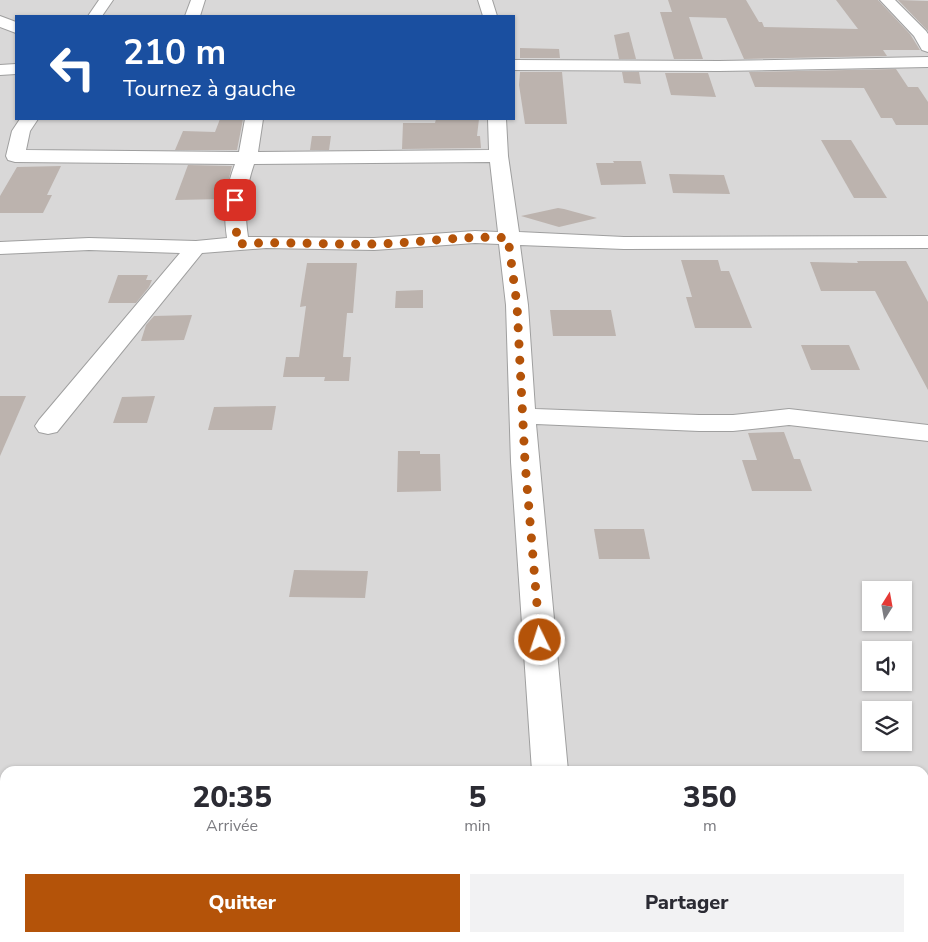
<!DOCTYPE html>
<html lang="fr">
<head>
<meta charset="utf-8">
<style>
	:root { --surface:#fff; --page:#f2f2f3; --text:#2b2b33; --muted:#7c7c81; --accent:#b45309 }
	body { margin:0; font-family:"Nunito Sans",sans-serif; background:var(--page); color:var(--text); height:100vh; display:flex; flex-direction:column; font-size:19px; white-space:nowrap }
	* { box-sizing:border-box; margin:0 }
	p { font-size:16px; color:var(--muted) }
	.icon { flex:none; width:28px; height:28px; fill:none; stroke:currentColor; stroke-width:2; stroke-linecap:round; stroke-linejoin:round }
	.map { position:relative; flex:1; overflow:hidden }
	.drawer { position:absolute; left:0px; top:766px; width:929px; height:176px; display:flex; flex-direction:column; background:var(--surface); border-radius:15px 15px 0 0; box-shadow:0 1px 4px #0004 }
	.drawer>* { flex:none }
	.banner { position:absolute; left:15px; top:15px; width:500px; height:105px; border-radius:0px; box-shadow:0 1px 4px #0004; background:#1a4fa0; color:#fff; overflow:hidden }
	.needle { width:32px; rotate:11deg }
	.controls { position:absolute; left:862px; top:581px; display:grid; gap:10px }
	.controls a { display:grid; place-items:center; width:50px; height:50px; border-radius:0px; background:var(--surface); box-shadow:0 1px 4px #0004; font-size:25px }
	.pin { position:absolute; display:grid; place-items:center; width:42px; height:42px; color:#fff; margin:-21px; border-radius:10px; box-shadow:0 2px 8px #0006 }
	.me { position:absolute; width:55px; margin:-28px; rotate:356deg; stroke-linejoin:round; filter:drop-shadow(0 0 4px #0008) }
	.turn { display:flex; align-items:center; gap:18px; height:105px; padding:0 25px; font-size:22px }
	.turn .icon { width:65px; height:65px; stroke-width:2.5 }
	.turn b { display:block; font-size:35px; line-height:42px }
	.eta { display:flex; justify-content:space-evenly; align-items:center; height:85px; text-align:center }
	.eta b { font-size:30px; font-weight:800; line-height:35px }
	.action { display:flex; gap:10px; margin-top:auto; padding:10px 25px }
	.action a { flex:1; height:58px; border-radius:0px; background:var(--accent); color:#fff; font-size:20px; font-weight:800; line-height:58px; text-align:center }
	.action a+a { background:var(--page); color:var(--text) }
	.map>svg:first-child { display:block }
</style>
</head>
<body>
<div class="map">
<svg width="928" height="942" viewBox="0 0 928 942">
	<rect width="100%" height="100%" fill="#ece8e1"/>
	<path fill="#d9d8d8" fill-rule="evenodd" d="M 0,0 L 928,0 L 928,942 L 0,942 ZM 16,16 L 514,16 L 514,119 L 16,119 ZM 871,590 L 904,590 L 904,622 L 871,622 ZM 871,650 L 904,650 L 904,682 L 871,682 ZM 871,710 L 904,710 L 904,742 L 871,742 ZM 5,771 L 924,771 L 924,938 L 5,938 Z"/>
	<g fill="#bcb3ae">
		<path d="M 668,0 L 746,0 L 759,22 L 762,22 L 764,27 L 858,29 L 836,0 L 878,0 L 910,34 L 920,50 L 883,50 L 887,56 L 744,59 L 726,18 L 689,17 L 703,59 L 674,59 L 660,12 L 672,12 Z"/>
		<path d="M 898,0 L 928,1 L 928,31 L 927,30 Z"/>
		<path d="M 629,32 L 636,59 L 619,59 L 614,35 Z"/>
		<path d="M 520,48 L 559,49 L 560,58 L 520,58 Z"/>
		<path d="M 896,69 L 908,87 L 918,87 L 928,102 L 928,125 L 896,125 L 892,118 L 881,118 L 864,88 L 755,87 L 749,72 Z"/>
		<path d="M 520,72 L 562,72 L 567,124 L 525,124 L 519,85 Z"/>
		<path d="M 622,72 L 639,72 L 641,84 L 624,83 Z"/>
		<path d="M 665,73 L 708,73 L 716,97 L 671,95 Z"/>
		<path d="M 220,119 L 243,119 L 237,150 L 175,150 L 183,131 L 215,132 Z"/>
		<path d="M 436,119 L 479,119 L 477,136 L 480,136 L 481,148 L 402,149 L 403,123 L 435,123 Z"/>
		<path d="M 312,136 L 331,136 L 329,150 L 310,150 Z"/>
		<path d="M 821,140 L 851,140 L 887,198 L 854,198 Z"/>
		<path d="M 613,161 L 641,161 L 646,184 L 601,185 L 596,163 L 614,163 Z"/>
		<path d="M 188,165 L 232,166 L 224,199 L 175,200 Z"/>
		<path d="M 61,166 L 47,195 L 52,195 L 43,213 L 0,213 L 0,196 L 17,167 Z"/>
		<path d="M 669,174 L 724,175 L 730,194 L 673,193 Z"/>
		<path d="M 558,208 L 564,209 L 597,218 L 559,227 L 521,216 Z"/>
		<path d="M 681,260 L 718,260 L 721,271 L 729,271 L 752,328 L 695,328 L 686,297 L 692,297 Z"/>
		<path d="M 857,261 L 906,261 L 928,302 L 928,390 L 875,291 L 821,291 L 810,262 L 858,263 Z"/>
		<path d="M 307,263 L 357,263 L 353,313 L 347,313 L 343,357 L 351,357 L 349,381 L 324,381 L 325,377 L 283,377 L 286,357 L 299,357 L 306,306 L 300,307 Z"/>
		<path d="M 118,275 L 148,275 L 146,280 L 152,280 L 149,287 L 136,303 L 108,303 Z"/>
		<path d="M 423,290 L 423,308 L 395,308 L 396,291 Z"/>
		<path d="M 550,310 L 611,310 L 616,336 L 553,336 Z"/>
		<path d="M 192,315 L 184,340 L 141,341 L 146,325 L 154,316 Z"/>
		<path d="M 801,345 L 849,345 L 860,370 L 811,370 Z"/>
		<path d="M 0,396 L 26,396 L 0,456 Z"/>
		<path d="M 155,396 L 147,423 L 113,423 L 122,397 Z"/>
		<path d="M 276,406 L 272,430 L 208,430 L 214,407 Z"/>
		<path d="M 784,432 L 794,459 L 800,459 L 812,491 L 752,491 L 742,460 L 757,460 L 748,433 Z"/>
		<path d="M 398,451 L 420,451 L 420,454 L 440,454 L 441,491 L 397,492 Z"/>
		<path d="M 594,529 L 644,529 L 650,559 L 599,559 Z"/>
		<path d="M 294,570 L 368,571 L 365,598 L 289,597 Z"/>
	</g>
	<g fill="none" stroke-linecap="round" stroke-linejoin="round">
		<defs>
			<g id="minor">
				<path d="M 99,0 L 113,0 L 102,16 L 88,16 Z"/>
				<path d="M 191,0 L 205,0 L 200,16 L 185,16 Z"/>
				<path d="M 478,0 L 492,0 L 497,16 L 483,16 Z"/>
				<path d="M 880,0 L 895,0 L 926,31 L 928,34 L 928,52 L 922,50 L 914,36 Z"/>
				<path d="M 0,16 L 16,22 L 16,33 L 0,27 Z"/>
				<path d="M 928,57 L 928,67 L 719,71 L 514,70 L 514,60 L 719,61 Z"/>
				<path d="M 16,64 L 16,74 L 0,75 L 0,65 Z"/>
				<path d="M 20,119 L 38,119 L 30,131 L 26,150 L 239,152 L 245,119 L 263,119 L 258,152 L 489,150 L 488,119 L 506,119 L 508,156 L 519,232 L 624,237 L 928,236 L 928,248 L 624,249 L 520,245 L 528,305 L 535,409 L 699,415 L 733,415 L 789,409 L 928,425 L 928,441 L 789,425 L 733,431 L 699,431 L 536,424 L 568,771 L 532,771 L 511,462 L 506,305 L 499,244 L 475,243 L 374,250 L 266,248 L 202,253 L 57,432 L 48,434 L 39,432 L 35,426 L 39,420 L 180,253 L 89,250 L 0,254 L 0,242 L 89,238 L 196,241 L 227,238 C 223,209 225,191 235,164 L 15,162 L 8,160 L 6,156 L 12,131 ZM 490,162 L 498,232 L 475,231 L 374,238 L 248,237 C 244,209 245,191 254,164 Z"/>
				<path d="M 539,938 L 579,938 L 580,942 L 540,942 Z"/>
			</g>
		</defs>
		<use href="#minor" stroke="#9f9f9f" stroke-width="2"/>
		<use href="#minor" fill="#fff" fill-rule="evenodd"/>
	</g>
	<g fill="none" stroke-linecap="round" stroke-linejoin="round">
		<path stroke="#b45309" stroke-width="9" stroke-dasharray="0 16.2" d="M 235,200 L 234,213 L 238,244 C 284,241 329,245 375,244 C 420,243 464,235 508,238 L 517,305 L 525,462 L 540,640"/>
	</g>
</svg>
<div class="controls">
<a><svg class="needle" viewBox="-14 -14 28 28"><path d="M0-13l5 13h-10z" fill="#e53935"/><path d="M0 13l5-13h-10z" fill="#7c7c81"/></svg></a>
<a><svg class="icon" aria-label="sound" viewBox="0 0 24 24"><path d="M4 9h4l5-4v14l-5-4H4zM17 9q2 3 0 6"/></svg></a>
<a><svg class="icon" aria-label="layers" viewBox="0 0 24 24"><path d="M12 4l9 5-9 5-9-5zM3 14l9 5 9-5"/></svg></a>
</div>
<div class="pin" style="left:235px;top:200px;background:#d93025"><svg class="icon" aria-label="arrive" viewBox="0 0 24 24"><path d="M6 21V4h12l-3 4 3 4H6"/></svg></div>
<svg class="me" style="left:540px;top:640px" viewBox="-20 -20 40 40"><circle r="17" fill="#b45309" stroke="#fff" stroke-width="3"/><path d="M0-11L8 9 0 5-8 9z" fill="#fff"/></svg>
<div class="banner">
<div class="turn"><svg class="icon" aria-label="left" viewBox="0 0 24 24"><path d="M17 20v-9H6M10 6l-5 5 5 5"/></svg><div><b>210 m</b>Tournez à gauche</div></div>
</div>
<section class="drawer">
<div class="eta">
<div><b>20:35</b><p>Arrivée</p></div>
<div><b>5</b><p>min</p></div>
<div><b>350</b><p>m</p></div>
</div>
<div class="action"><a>Quitter</a><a>Partager</a></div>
</section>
</div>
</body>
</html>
